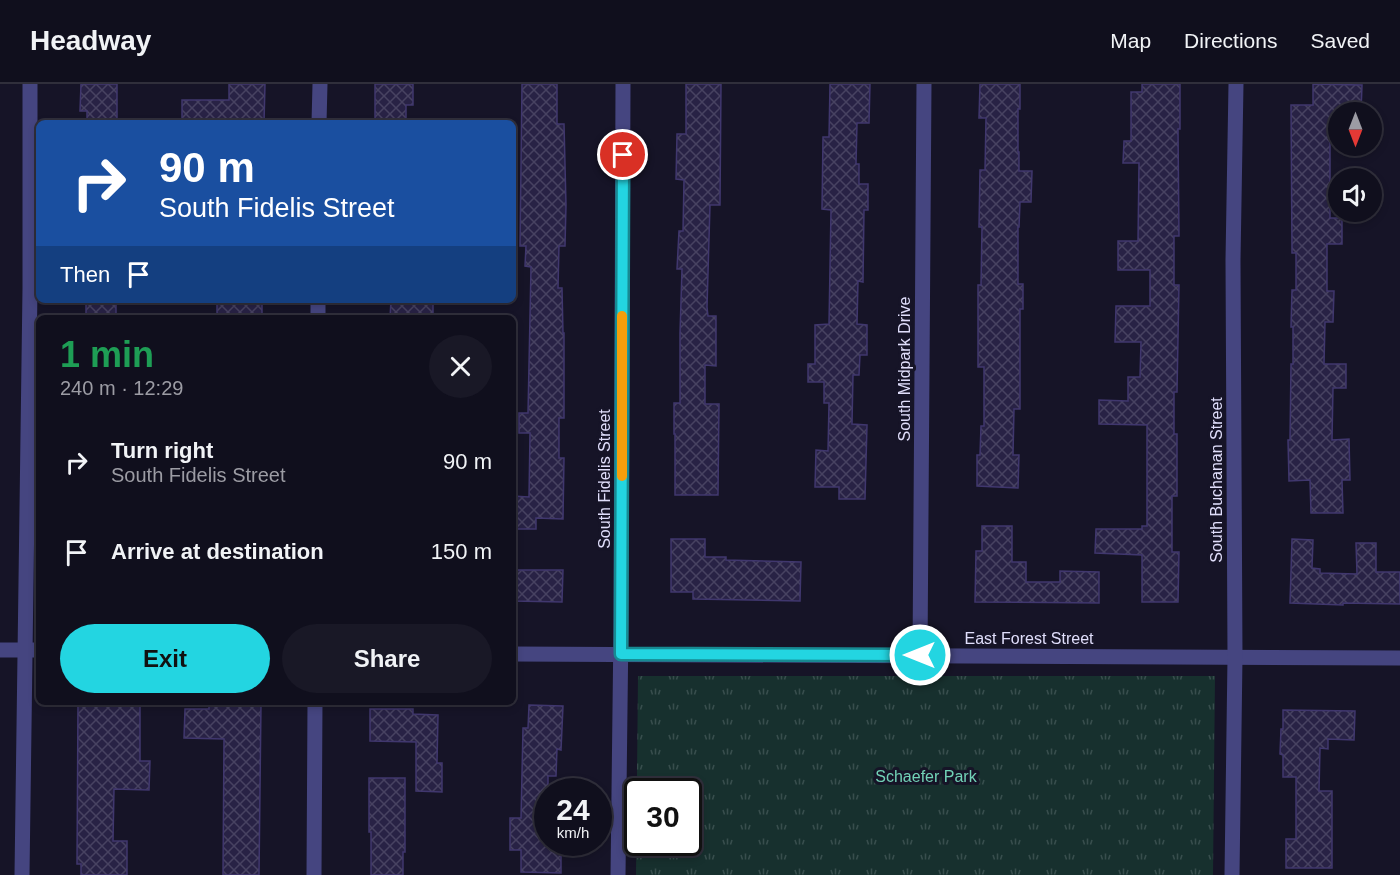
<!DOCTYPE html>
<html lang="en">
<head>
<meta charset="utf-8">
<style>
	:root { --surface:#100f1d; --page:#191826; --text:#f1f3f6; --muted:#9c9ca4; --line:#302f3b; --accent:#23d5e1 }
	body { margin:0; font-family:Arial,sans-serif; background:var(--page); color:var(--text); height:100vh; display:flex; flex-direction:column; font-size:22px; white-space:nowrap }
	* { box-sizing:border-box; margin:0 }
	p { font-size:20px; color:var(--muted) }
	.icon { flex:none; width:33px; height:33px; fill:none; stroke:currentColor; stroke-width:2; stroke-linecap:round; stroke-linejoin:round }
	.map { position:relative; flex:1; overflow:hidden }
	.panel { position:absolute; left:36px; top:231px; width:480px; height:390px; display:flex; flex-direction:column; background:var(--surface); border-radius:9px; box-shadow:0 3px 9px #0003,0 0 0 2px var(--line) }
	.panel>* { flex:none }
	.top-card { position:absolute; left:36px; top:36px; width:480px; height:183px; border-radius:9px; box-shadow:0 3px 9px #0003,0 0 0 2px var(--line); background:#1a4fa0; color:#fff; overflow:hidden }
	.needle { width:39px; rotate:180deg }
	.fabs { position:absolute; left:1328px; top:18px; display:grid; gap:12px }
	.fabs a { display:grid; place-items:center; width:54px; height:54px; border-radius:50%; background:var(--surface); box-shadow:0 3px 9px #0003,0 0 0 2px var(--line); font-size:30px }
	.speed { position:absolute; left:534px; top:694px; display:flex; gap:12px; font-size:30px; font-weight:700; text-align:center }
	.speed>* { display:grid; place-content:center; width:78px; height:78px; border-radius:50%; background:var(--surface); box-shadow:0 3px 9px #0003,0 0 0 2px var(--line); line-height:1 }
	.speed small { font-size:15px; font-weight:400 }
	.speed .limit { border:3px solid #111; border-radius:9px; background:#fff; color:#111 }
	.pin { position:absolute; display:grid; place-items:center; width:51px; height:51px; color:#fff; margin:-26px; border:3px solid #fff; border-radius:50%; box-shadow:0 2px 6px #0007 }
	.me { position:absolute; width:66px; margin:-33px; rotate:270deg; stroke-linejoin:round; filter:drop-shadow(0 0 4px #0008) }
	.turn { display:flex; align-items:center; gap:21px; height:126px; padding:0 24px; font-size:27px }
	.turn .icon { width:78px; height:78px; stroke-width:2.5 }
	.turn b { display:block; font-size:42px; line-height:51px }
	.then { display:flex; align-items:center; height:57px; padding:0 24px; background:#0003; gap:12px; font-size:22px }
	.round { display:grid; place-items:center; flex:none; width:63px; height:63px; border-radius:32px; background:var(--page) }
	.head { display:flex; align-items:center; justify-content:space-between; height:102px; padding:0 24px }
	h1 { font-size:36px; font-weight:700; line-height:45px; color:#1e9e55 }
	.cta { display:flex; gap:12px; margin-top:auto; padding:12px 24px }
	.cta a { flex:1; height:69px; border-radius:36px; background:var(--accent); color:#111; font-size:24px; font-weight:700; line-height:69px; text-align:center }
	.cta a+a { background:var(--page); color:var(--text) }
	ul { padding:0; list-style:none }
	li { display:flex; align-items:center; gap:18px; height:90px; padding:0 24px }
	li div { flex:1 }
	li b { display:block; font-size:22px }
	li em { font-style:normal }
	header { display:flex; align-items:center; gap:36px; box-sizing:border-box; height:84px; padding:0 30px; background:var(--surface); border-bottom:2px solid var(--line) }
	header strong { font-size:28px }
	nav { display:flex; gap:33px; margin-inline-start:auto; font-size:21px }
	.map>svg:first-child { display:block }
</style>
</head>
<body>
<header>
<strong>Headway</strong>
<nav><a>Map</a><a>Directions</a><a>Saved</a></nav>
</header>
<div class="map">
<svg width="1400" height="791" viewBox="0 0 1400 791">
	<defs>
		<pattern id="park-tufts" width="24" height="20" patternUnits="userSpaceOnUse" patternTransform="scale(1.5)"><rect width="24" height="20" fill="#17302e"/><path d="M3 7l-1-3M5 7V3M7 7l1-3M15 17l-1-3M17 17v-4M19 17l1-3" fill="none" stroke="#384e4d"/></pattern>
		<pattern id="building-cross-hatch" width="8" height="8" patternUnits="userSpaceOnUse" patternTransform="scale(1.5)"><rect width="8" height="8" fill="#282245"/><path d="M0 0l8 8M0 8l8-8" fill="none" stroke="#474261"/></pattern>
	</defs>
	<rect width="100%" height="100%" fill="#161427"/>
	<path fill="url(#park-tufts)" fill-rule="evenodd" d="M 638,592 L 1215,592 L 1213,791 L 636,791 ZM 638,708 L 688,708 L 688,759 L 638,759 Z"/>
	<g fill="url(#building-cross-hatch)" stroke="#40376e" stroke-width="1.5">
		<path d="M 81,0 L 117,0 L 117,39 L 87,39 L 87,27 L 80,27 Z"/>
		<path d="M 229,0 L 265,0 L 264,39 L 182,39 L 182,16 L 229,16 Z"/>
		<path d="M 375,0 L 413,0 L 413,21 L 406,21 L 406,39 L 375,39 Z"/>
		<path d="M 522,0 L 557,0 L 557,40 L 564,40 L 566,121 L 565,162 L 559,162 L 558,204 L 562,204 L 563,249 L 564,249 L 564,334 L 559,334 L 559,374 L 564,374 L 563,435 L 536,434 L 536,445 L 513,445 L 513,412 L 529,413 L 530,349 L 519,349 L 519,329 L 528,329 L 531,183 L 525,182 L 526,162 L 520,162 Z"/>
		<path d="M 686,0 L 721,0 L 720,121 L 710,121 L 707,223 L 708,232 L 716,232 L 716,282 L 705,281 L 705,320 L 719,320 L 718,411 L 675,411 L 675,350 L 674,350 L 674,319 L 680,319 L 680,249 L 682,185 L 677,185 L 679,147 L 683,147 L 684,96 L 676,95 L 677,50 L 686,50 Z"/>
		<path d="M 830,0 L 870,0 L 869,39 L 857,39 L 856,80 L 859,80 L 859,100 L 868,100 L 868,126 L 864,126 L 863,198 L 858,197 L 857,240 L 867,241 L 867,271 L 860,271 L 859,291 L 853,291 L 852,340 L 867,341 L 865,415 L 839,415 L 839,403 L 815,403 L 816,366 L 828,367 L 829,319 L 824,319 L 824,298 L 808,298 L 808,280 L 815,280 L 815,241 L 829,240 L 831,126 L 822,125 L 823,53 L 829,53 Z"/>
		<path d="M 980,0 L 1020,0 L 1020,25 L 1018,25 L 1018,68 L 1019,68 L 1019,87 L 1032,87 L 1031,118 L 1020,118 L 1019,143 L 1018,143 L 1018,200 L 1023,200 L 1023,225 L 1020,225 L 1020,325 L 1014,325 L 1013,371 L 1019,371 L 1018,404 L 977,402 L 977,371 L 980,371 L 981,342 L 984,342 L 984,283 L 978,283 L 978,201 L 981,201 L 982,143 L 979,143 L 980,86 L 985,86 L 986,34 L 979,34 Z"/>
		<path d="M 1142,0 L 1180,0 L 1180,45 L 1178,45 L 1179,152 L 1174,152 L 1174,201 L 1179,201 L 1177,308 L 1174,308 L 1174,350 L 1177,350 L 1177,412 L 1172,412 L 1172,468 L 1179,468 L 1178,518 L 1142,518 L 1142,471 L 1095,469 L 1096,445 L 1142,445 L 1142,442 L 1147,442 L 1147,341 L 1099,340 L 1099,316 L 1128,317 L 1128,293 L 1140,293 L 1141,258 L 1115,258 L 1116,222 L 1150,222 L 1150,186 L 1118,186 L 1118,157 L 1138,157 L 1139,79 L 1123,79 L 1124,57 L 1131,57 L 1131,8 L 1142,8 Z"/>
		<path d="M 1313,0 L 1362,1 L 1361,28 L 1338,28 L 1338,36 L 1330,36 L 1330,134 L 1342,134 L 1342,160 L 1327,160 L 1327,207 L 1334,207 L 1333,238 L 1325,238 L 1324,280 L 1346,280 L 1346,304 L 1333,304 L 1332,356 L 1349,355 L 1350,396 L 1342,396 L 1343,429 L 1311,429 L 1310,396 L 1289,397 L 1288,356 L 1290,356 L 1291,280 L 1293,280 L 1293,243 L 1291,243 L 1292,206 L 1296,206 L 1296,169 L 1292,169 L 1291,21 L 1313,21 Z"/>
		<rect x="86" y="216" width="30" height="18"/>
		<rect x="217" y="216" width="45" height="18"/>
		<path d="M 391,216 L 433,216 L 433,234 L 390,234 Z"/>
		<path d="M 982,442 L 1012,442 L 1012,478 L 1026,478 L 1026,498 L 1060,498 L 1060,487 L 1099,488 L 1099,519 L 975,518 L 976,467 L 982,467 Z"/>
		<path d="M 671,455 L 705,455 L 705,473 L 726,473 L 726,476 L 801,478 L 800,517 L 693,515 L 693,508 L 671,508 Z"/>
		<path d="M 1292,455 L 1313,456 L 1312,484 L 1320,485 L 1320,489 L 1357,490 L 1356,459 L 1376,459 L 1376,488 L 1400,488 L 1400,520 L 1343,519 L 1343,521 L 1290,519 Z"/>
		<path d="M 513,486 L 563,486 L 562,518 L 513,517 Z"/>
		<path d="M 78,618 L 140,618 L 140,677 L 150,677 L 149,706 L 114,705 L 113,757 L 127,757 L 127,791 L 81,791 L 81,780 L 77,780 Z"/>
		<path d="M 209,619 L 261,620 L 259,791 L 223,791 L 224,655 L 184,654 L 185,625 L 209,625 Z"/>
		<path d="M 529,621 L 563,622 L 561,666 L 557,665 L 556,692 L 548,692 L 548,759 L 561,759 L 561,789 L 521,788 L 521,766 L 510,766 L 510,734 L 521,734 L 523,644 L 528,644 Z"/>
		<path d="M 370,625 L 413,625 L 413,630 L 438,631 L 437,679 L 442,679 L 442,708 L 416,707 L 416,658 L 370,657 Z"/>
		<path d="M 1283,626 L 1355,627 L 1354,656 L 1328,655 L 1328,665 L 1320,664 L 1319,707 L 1332,707 L 1332,784 L 1286,784 L 1286,755 L 1296,755 L 1296,693 L 1283,693 L 1283,671 L 1280,670 L 1281,645 L 1283,645 Z"/>
		<path d="M 369,694 L 405,694 L 405,768 L 403,768 L 403,791 L 371,791 L 371,748 L 369,748 Z"/>
	</g>
	<g fill="none" stroke-linecap="round" stroke-linejoin="round">
		<g stroke="#454580" stroke-width="15">
			<path d="M 319,39 L 320,0"/>
			<path d="M 318,234 L 318,216"/>
			<path d="M 0,566 L 39,566"/>
			<path d="M 513,570 L 1400,574"/>
			<path d="M 920,571 L 924,0"/>
			<path d="M 22,791 L 30,204 L 30,0"/>
			<path d="M 314,791 L 315,618"/>
			<path d="M 618,791 L 621,542 L 623,0"/>
			<path d="M 1232,791 L 1235,573 L 1233,176 L 1236,0"/>
		</g>
	</g>
	<g fill="none" stroke-linecap="round" stroke-linejoin="round">
		<defs>
			<path id="route" d="M 623,71 L 621,570 L 920,571"/>
		</defs>
		<use href="#route" stroke="#178a92" stroke-width="15"/>
		<use href="#route" stroke="#23d5e1" stroke-width="10"/>
		<path stroke="#f59e0b" stroke-width="10" d="M 622,392 L 622,232"/>
	</g>
	<g text-anchor="middle" stroke-width="6" stroke-linejoin="round" paint-order="stroke">
		<g font-size="16" fill="#e0defb" stroke="#161427">
			<text transform="translate(904 285) rotate(-90)" y="6">South Midpark Drive</text>
			<text transform="translate(604 395) rotate(-90)" y="6">South Fidelis Street</text>
			<text transform="translate(1216 396) rotate(-90)" y="6">South Buchanan Street</text>
			<text x="1029" y="560">East Forest Street</text>
		</g>
		<g font-size="16" fill="#72d2b7" stroke="#161427">
			<text x="926" y="698">Schaefer Park</text>
		</g>
	</g>
</svg>
<div class="fabs">
<a><svg class="needle" viewBox="-14 -14 28 28"><path d="M0-13l5 13h-10z" fill="#e53935"/><path d="M0 13l5-13h-10z" fill="#9c9ca4"/></svg></a>
<a><svg class="icon" aria-label="sound" viewBox="0 0 24 24"><path d="M4 9h4l5-4v14l-5-4H4zM17 9q2 3 0 6"/></svg></a>
</div>
<div class="speed"><div>24<small>km/h</small></div><div class="limit">30</div></div>
<div class="pin" style="left:623px;top:71px;background:#d93025"><svg class="icon" aria-label="arrive" viewBox="0 0 24 24"><path d="M6 21V4h12l-3 4 3 4H6"/></svg></div>
<svg class="me" style="left:920px;top:571px" viewBox="-20 -20 40 40"><circle r="17" fill="#23d5e1" stroke="#fff" stroke-width="3"/><path d="M0-11L8 9 0 5-8 9z" fill="#fff"/></svg>
<div class="top-card">
<div class="turn"><svg class="icon" aria-label="right" viewBox="0 0 24 24"><path d="M7 20v-9h11M14 6l5 5-5 5"/></svg><div><b>90 m</b>South Fidelis Street</div></div>
<div class="then">Then<svg class="icon" aria-label="arrive" viewBox="0 0 24 24"><path d="M6 21V4h12l-3 4 3 4H6"/></svg></div>
</div>
<section class="panel">
<div class="head"><div><h1>1 min</h1><p>240 m · 12:29</p></div><a class="round"><svg class="icon" aria-label="close" viewBox="0 0 24 24"><path d="M6 6l12 12M18 6L6 18"/></svg></a></div>
<ul>
<li><svg class="icon" aria-label="right" viewBox="0 0 24 24"><path d="M7 20v-9h11M14 6l5 5-5 5"/></svg><div><b>Turn right</b><p>South Fidelis Street</p></div><em>90 m</em></li>
<li><svg class="icon" aria-label="arrive" viewBox="0 0 24 24"><path d="M6 21V4h12l-3 4 3 4H6"/></svg><div><b>Arrive at destination</b></div><em>150 m</em></li>
</ul>
<div class="cta"><a>Exit</a><a>Share</a></div>
</section>
</div>
</body>
</html>
